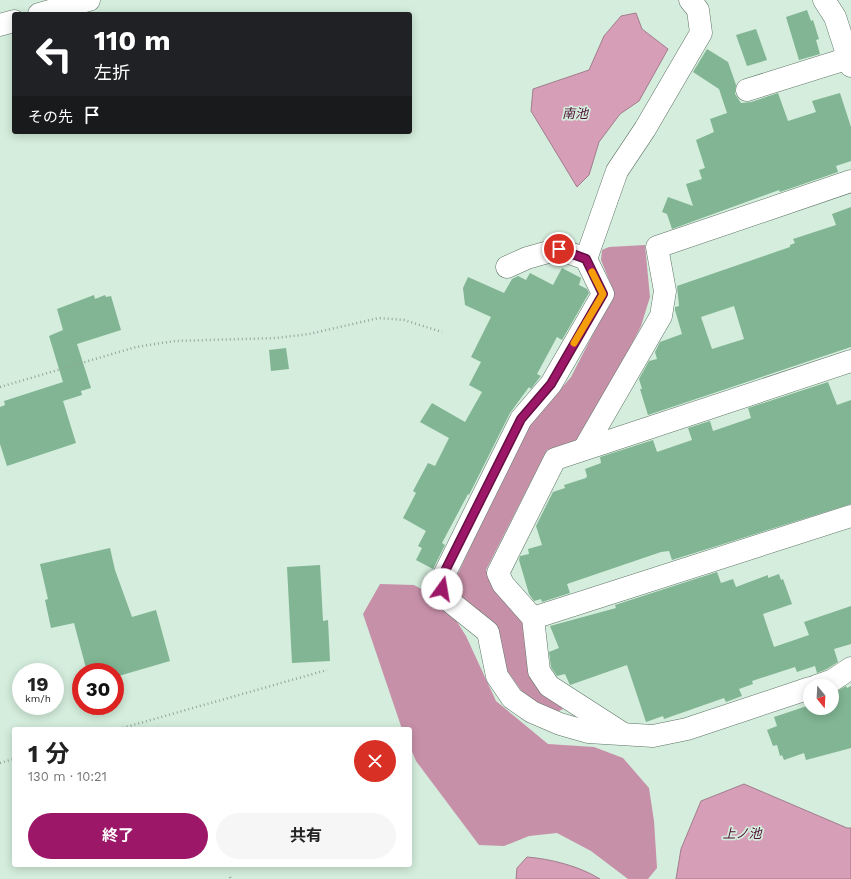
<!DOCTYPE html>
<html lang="ja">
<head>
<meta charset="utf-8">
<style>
	:root { --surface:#fff; --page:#f6f6f6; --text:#222; --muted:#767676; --accent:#9d1768 }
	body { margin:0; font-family:"Work Sans","Noto Sans JP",sans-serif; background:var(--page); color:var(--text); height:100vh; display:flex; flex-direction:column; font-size:15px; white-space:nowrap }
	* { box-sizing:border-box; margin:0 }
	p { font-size:13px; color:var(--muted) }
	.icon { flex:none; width:22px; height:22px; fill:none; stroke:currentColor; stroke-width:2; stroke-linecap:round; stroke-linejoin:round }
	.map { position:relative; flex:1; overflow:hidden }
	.details { position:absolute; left:12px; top:727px; width:400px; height:140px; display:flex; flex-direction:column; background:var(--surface); border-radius:4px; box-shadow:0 2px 10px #0003 }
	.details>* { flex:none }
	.top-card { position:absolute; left:12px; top:12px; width:400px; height:122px; border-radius:4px; box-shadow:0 2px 10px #0003; background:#202124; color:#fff; overflow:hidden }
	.needle { width:26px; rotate:162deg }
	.tools { position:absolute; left:803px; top:679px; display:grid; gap:8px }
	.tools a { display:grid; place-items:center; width:36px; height:36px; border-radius:50%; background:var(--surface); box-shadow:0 2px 10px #0003; font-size:20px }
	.speed { position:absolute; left:12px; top:663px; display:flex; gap:8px; font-size:20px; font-weight:700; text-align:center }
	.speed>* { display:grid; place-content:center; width:52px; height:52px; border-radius:50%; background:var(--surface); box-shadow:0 2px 10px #0003; line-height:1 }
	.speed small { font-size:10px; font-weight:400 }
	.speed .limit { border:6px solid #d22; background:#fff; color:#111 }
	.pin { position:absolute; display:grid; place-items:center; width:34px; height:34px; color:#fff; margin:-17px; border:2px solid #fff; border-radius:50%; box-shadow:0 1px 4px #0007 }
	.me { position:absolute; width:44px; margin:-22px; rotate:13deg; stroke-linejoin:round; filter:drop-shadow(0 0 3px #0008) }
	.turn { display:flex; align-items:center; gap:14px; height:84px; padding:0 16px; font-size:18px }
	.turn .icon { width:52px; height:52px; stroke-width:2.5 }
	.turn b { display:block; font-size:28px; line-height:34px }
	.then { display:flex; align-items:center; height:38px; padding:0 16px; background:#0003; gap:8px; font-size:15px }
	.round { display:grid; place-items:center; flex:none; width:42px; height:42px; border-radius:21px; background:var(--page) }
	.headline { display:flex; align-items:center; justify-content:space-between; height:68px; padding:0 16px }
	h1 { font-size:24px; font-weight:700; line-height:30px }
	.cta { display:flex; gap:8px; margin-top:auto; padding:8px 16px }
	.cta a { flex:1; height:46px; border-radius:24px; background:var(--accent); color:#fff; font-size:16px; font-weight:700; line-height:46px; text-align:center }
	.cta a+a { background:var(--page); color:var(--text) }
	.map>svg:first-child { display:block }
</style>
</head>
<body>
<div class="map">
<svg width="851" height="879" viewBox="0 0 851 879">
	<rect width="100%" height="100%" fill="#d4eddc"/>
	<g fill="#c790a9">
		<path d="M 645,245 L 650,297 L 641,326 L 589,428 L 574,444 L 547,450 L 486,570 L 493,587 L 519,617 L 524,626 L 555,699 L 563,709 L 557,712 L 537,705 L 523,693 L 454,598 L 453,584 L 525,431 L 571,377 L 608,305 L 613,290 L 601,260 L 602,250 L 609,247 Z"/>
		<path d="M 380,584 L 414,585 L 444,601 L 466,636 L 496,701 L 548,744 L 594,747 L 623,758 L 649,788 L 654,821 L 657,868 L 648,879 L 628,879 L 591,851 L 557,833 L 529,836 L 504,846 L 479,845 L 416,761 L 410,747 L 410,729 L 402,729 L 363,614 Z"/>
	</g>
	<g fill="#d69eb7" stroke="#a27d8d">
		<path d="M 636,13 L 642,29 L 668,49 L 639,101 L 620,114 L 599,142 L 589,175 L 577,187 L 531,111 L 533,89 L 589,70 L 604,36 L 621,16 Z"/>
		<path d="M 744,784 L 847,828 L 851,828 L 851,879 L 676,879 L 681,849 L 701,801 Z"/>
		<path d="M 527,857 C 551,859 579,866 600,879 L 516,879 L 517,868 Z"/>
	</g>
	<g fill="#81b593" fill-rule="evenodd">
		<path d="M 807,10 L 811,21 L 813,20 L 819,39 L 816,40 L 820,54 L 799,60 L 786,17 Z"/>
		<path d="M 756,29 L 767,60 L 747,66 L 736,35 Z"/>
		<path d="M 707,49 L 728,62 L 736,85 L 735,94 L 741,103 L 751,102 L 778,93 L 788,121 L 816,112 L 812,101 L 840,93 L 851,127 L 851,161 L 836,166 L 838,172 L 780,192 L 779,190 L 672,229 L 667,214 L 662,212 L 668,197 L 693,206 L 686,184 L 702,179 L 699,170 L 705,168 L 696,140 L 714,132 L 710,119 L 727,113 L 719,89 L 693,72 Z"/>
		<path d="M 851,207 L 851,347 L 648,415 L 640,389 L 642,389 L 639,379 L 649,361 L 657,359 L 655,352 L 660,342 L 682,334 L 675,310 L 675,307 L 679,306 L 677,286 L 790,247 L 790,245 L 795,243 L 793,239 L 836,225 L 832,214 ZM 734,306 L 744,339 L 712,349 L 701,317 Z"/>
		<path d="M 562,268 L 581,278 L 579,285 L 587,289 L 589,293 L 562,340 L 557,337 L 537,374 L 541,376 L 540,377 L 531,389 L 529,387 L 510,413 L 469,495 L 468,494 L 442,543 L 445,545 L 433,569 L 416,560 L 422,548 L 418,546 L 426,531 L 403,518 L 416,493 L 413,491 L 428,463 L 435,466 L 449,438 L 420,422 L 432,403 L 465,422 L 482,392 L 469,385 L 481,362 L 471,357 L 491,317 L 465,305 L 463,288 L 468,277 L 504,293 L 512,279 L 518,276 L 526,280 L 530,273 L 553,285 Z"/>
		<path d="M 94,295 L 95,299 L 105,295 L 106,297 L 111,296 L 121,330 L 77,344 L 91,388 L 81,391 L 82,395 L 63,401 L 76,443 L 7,466 L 0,444 L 0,407 L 5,405 L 4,401 L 63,382 L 49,336 L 63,330 L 57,309 Z"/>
		<path d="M 286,348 L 289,369 L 271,371 L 269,350 Z"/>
		<path d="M 828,382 L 837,405 L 851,400 L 851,504 L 672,560 L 669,551 L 661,552 L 567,584 L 570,593 L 542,602 L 541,599 L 534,601 L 529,594 L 519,560 L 520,556 L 529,554 L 528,549 L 542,545 L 536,526 L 553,492 L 565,488 L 564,485 L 586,478 L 587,476 L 585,469 L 601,463 L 600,457 L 653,440 L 657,452 L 692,440 L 688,428 L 710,421 L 713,431 L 751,418 L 748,408 Z"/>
		<path d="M 110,548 L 115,570 L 132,617 L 156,610 L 170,661 L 115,677 L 115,672 L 87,672 L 74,623 L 51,628 L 45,600 L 48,599 L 40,564 Z"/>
		<path d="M 320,565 L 323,621 L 328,620 L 330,661 L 292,663 L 287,567 Z"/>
		<path d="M 717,572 L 721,583 L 733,579 L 736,587 L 768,575 L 768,578 L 779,574 L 781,580 L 783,579 L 792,604 L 763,614 L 774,647 L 809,635 L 804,622 L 851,606 L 851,644 L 834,649 L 838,662 L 827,669 L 817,673 L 815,666 L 797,672 L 795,667 L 752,681 L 753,684 L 739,689 L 742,696 L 726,702 L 724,698 L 664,719 L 663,716 L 646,722 L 627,665 L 570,685 L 565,674 L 557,676 L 551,667 L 549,652 L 559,648 L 550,626 L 616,608 L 615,605 Z"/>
		<path d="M 846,686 L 847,688 L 851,686 L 851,748 L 806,760 L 804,753 L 784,760 L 782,755 L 780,756 L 777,745 L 773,746 L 767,730 L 777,726 L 774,717 L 810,705 L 810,703 L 810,708 L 832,708 L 832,694 Z"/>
	</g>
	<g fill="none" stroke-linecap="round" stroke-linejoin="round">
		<defs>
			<g id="minor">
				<path d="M 690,0 L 698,10 L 701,33 L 645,129 L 617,171 L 586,259 L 603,294 L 551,384 L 521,419 L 443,577 L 442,589 L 448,600 L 488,632 L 497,676 L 512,698 L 532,712 L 560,724 L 588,732 L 653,736 L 687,729 L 810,688"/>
				<path d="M 824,0 L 835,17 L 851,66"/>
				<path d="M 39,14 L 89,0"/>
				<path d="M 0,25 L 14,21"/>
				<path d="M 747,90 L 849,58"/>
				<path d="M 507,267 L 527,258 L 559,249 L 586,259"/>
				<path d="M 584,449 L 661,316 L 665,291 L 657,247 L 851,181"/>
				<path d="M 533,618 L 851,516"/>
				<path d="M 816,686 L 833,680 L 851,668"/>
				<path d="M 622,733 L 549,686 L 539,671 L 533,618 L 503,584 L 498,573 L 555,459 L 851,361"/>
			</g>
		</defs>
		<use href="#minor" stroke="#5d7364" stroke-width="23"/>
		<g stroke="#93a699" stroke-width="2.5" stroke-dasharray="1 3" stroke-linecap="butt">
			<path d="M 0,387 L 136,347 L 175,341 L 276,338 L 309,334 L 379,318 L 404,320 L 442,332"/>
			<path d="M 119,729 L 327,670"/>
			<path d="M 0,763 L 14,759"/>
			<path d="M 230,877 L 231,879"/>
		</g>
		<use href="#minor" stroke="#fff" stroke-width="22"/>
	</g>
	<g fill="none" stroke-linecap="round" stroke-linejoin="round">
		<defs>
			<path id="route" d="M 442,589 L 442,577 L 521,419 L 551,384 L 603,294 L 586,259 L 559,249"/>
		</defs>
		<use href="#route" stroke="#660f44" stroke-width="10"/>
		<use href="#route" stroke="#9d1768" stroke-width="7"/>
		<path stroke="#f59e0b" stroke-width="7" d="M 574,343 L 603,294 L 592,272"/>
	</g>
	<g text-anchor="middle" stroke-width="3.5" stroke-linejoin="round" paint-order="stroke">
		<g font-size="13" font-style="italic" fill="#4e0d33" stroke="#d4eddc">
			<text x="575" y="118">南池</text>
			<text x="742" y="838">上ノ池</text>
		</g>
	</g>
</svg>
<div class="tools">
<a><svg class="needle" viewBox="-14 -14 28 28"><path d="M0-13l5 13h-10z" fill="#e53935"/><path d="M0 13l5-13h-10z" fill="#767676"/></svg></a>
</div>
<div class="speed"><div>19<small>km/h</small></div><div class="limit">30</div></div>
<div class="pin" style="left:559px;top:249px;background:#d93025"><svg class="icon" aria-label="arrive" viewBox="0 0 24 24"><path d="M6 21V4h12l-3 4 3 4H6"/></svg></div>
<svg class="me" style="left:442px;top:589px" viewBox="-20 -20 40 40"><circle r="19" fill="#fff"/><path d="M0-13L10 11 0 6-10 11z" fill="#9d1768"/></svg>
<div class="top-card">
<div class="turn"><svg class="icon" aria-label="left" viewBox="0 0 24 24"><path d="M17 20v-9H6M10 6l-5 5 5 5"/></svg><div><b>110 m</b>左折</div></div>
<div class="then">その先<svg class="icon" aria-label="arrive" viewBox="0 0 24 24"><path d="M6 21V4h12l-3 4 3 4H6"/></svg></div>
</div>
<section class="details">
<div class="headline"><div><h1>1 分</h1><p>130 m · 10:21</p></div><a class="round" style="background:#d93025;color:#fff"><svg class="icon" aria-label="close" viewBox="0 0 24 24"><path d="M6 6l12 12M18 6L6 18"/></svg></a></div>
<div class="cta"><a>終了</a><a>共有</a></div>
</section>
</div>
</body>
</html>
